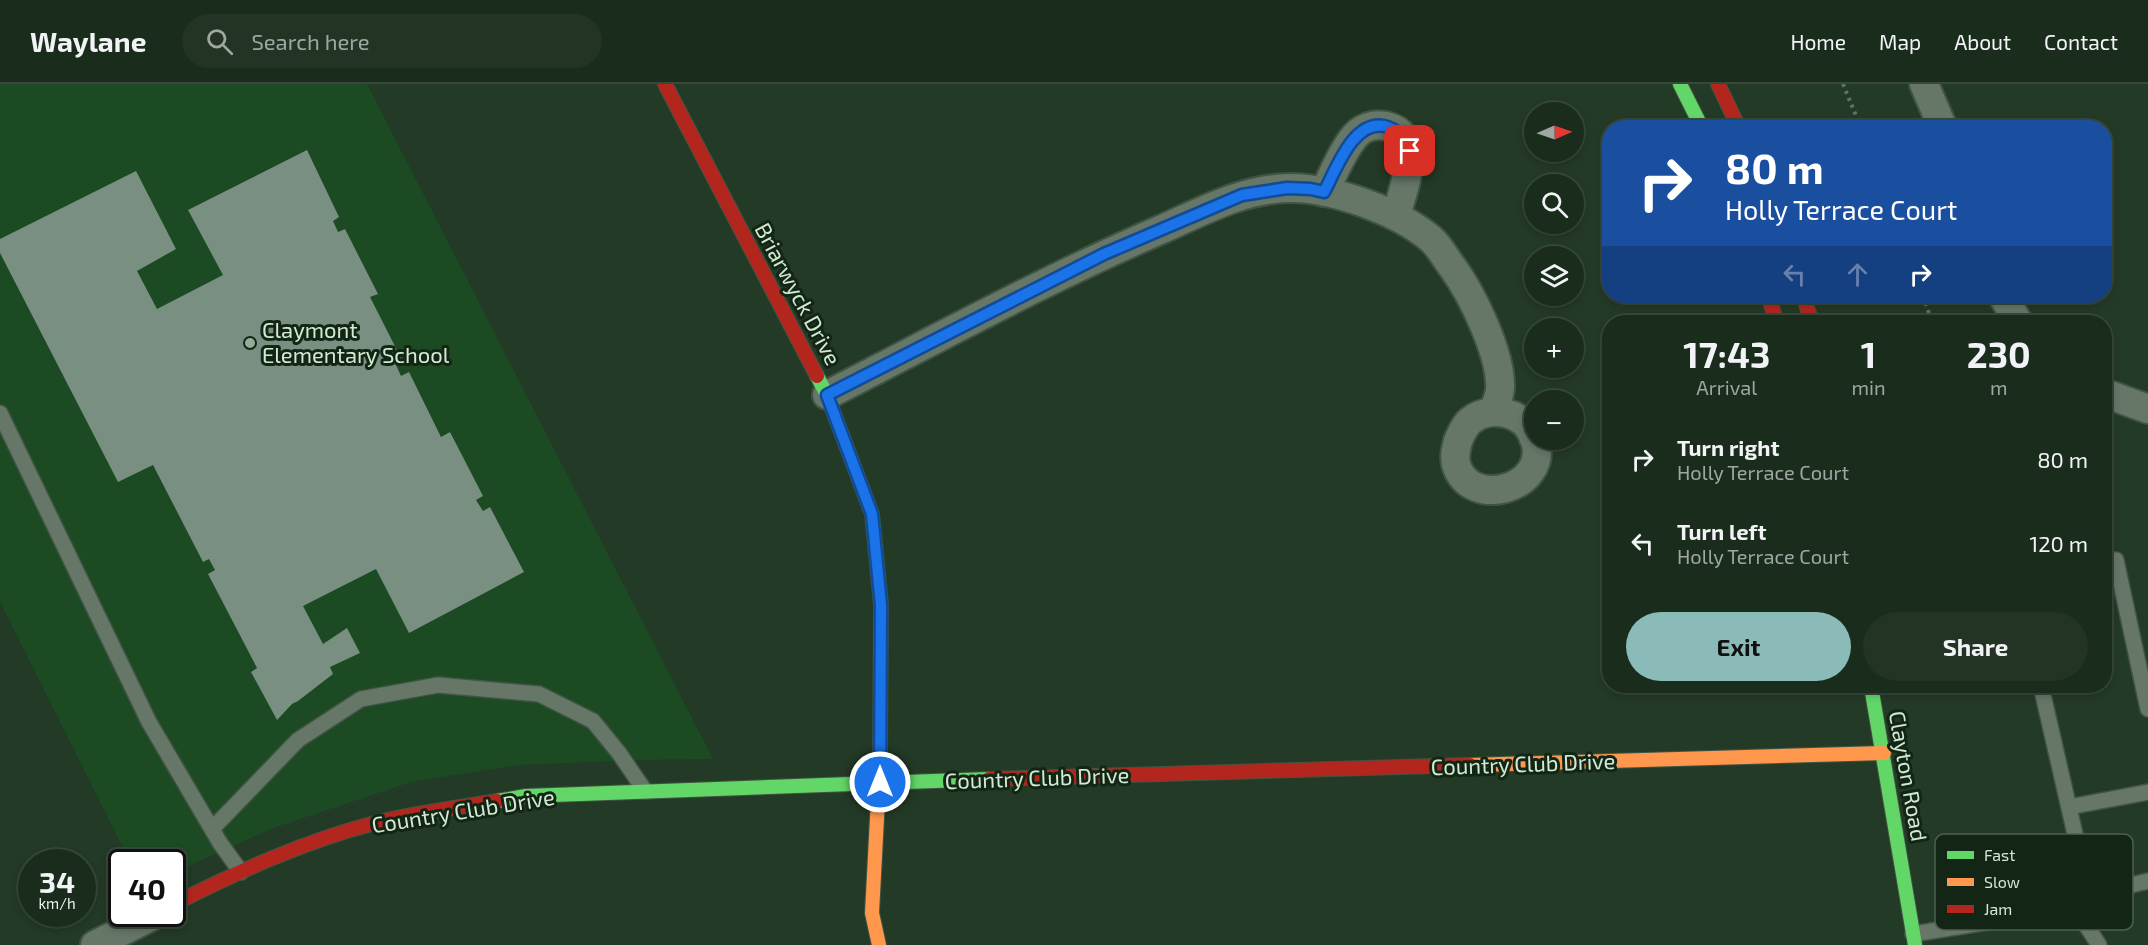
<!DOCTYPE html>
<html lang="en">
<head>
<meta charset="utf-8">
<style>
	:root { --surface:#1a2c1c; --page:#233425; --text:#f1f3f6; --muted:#9fa7a3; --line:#38483b; --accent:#8bbbb9 }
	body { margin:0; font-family:"Exo 2",sans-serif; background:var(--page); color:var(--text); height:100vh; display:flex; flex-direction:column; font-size:22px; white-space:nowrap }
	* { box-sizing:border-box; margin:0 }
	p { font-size:20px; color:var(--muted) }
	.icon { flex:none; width:33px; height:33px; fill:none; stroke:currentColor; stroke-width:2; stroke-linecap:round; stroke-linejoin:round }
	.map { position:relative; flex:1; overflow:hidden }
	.side { position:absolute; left:1602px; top:231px; width:510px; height:378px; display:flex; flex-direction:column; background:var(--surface); border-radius:24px; box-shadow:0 3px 9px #0003,0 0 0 2px var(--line) }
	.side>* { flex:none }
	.guide { position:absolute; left:1602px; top:36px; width:510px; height:183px; border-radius:24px; box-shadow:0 3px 9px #0003,0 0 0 2px var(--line); background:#1a4fa0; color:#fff; overflow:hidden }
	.needle { width:39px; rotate:88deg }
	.fabs { position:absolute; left:1524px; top:18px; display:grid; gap:12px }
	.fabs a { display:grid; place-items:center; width:60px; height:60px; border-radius:50%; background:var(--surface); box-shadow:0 3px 9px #0003,0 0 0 2px var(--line); font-size:30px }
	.speed { position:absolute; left:18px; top:765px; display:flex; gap:12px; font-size:30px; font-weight:700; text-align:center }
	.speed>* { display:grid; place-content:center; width:78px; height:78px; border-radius:50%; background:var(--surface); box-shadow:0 3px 9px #0003,0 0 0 2px var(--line); line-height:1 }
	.speed small { font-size:15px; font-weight:400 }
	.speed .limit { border:3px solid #111; border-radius:9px; background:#fff; color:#111 }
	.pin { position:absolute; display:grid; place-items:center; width:51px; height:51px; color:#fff; margin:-26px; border-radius:12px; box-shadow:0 3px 9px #0006 }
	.me { position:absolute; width:66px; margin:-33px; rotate:0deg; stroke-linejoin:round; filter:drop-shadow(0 0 4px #0008) }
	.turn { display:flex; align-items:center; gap:21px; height:126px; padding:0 24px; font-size:27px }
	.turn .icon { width:78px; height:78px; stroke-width:2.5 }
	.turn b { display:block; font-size:42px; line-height:51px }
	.lanes { display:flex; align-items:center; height:57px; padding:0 24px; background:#0003; justify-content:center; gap:30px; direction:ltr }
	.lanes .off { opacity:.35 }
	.eta { display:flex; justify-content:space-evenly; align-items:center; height:102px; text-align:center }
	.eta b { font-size:36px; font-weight:700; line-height:42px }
	.primary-button { display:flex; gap:12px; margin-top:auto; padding:12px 24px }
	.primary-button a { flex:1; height:69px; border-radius:36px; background:var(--accent); color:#111; font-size:24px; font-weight:700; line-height:69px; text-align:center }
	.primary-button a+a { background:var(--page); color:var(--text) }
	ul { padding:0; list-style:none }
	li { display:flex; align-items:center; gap:18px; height:84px; padding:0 24px }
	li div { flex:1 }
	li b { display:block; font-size:22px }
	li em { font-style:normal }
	header { display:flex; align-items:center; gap:36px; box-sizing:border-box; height:84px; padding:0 30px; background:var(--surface); border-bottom:2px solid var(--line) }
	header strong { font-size:28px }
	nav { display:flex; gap:33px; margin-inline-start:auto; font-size:21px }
	.search { width:420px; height:54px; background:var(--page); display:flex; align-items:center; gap:15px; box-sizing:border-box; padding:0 21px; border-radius:33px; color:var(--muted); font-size:22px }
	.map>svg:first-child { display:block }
</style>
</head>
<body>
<header>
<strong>Waylane</strong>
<div class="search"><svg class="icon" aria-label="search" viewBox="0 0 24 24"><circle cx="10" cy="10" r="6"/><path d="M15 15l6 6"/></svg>Search here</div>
<nav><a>Home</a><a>Map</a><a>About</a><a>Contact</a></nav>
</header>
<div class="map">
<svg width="2148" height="861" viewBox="0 0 2148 861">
	<rect width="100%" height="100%" fill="#233a26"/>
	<path fill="#1b4a23" d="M 0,0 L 367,0 L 713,675 L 637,676 L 520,681 L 411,698 L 273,744 L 173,789 L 172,778 L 130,778 L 0,518 Z"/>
	<path fill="#788f81" d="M 307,66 L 339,133 L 333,137 L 338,148 L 345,145 L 378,210 L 370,213 L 403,278 L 396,281 L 401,292 L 409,288 L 441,353 L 450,348 L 483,412 L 476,416 L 483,427 L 490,423 L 524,488 L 409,549 L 376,485 L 303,522 L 323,560 L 347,544 L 360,569 L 330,583 L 333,590 L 298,617 L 292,620 L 277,636 L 251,588 L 257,584 L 208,490 L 215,486 L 209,475 L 203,478 L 153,381 L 118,398 L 0,169 L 0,155 L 136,87 L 176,165 L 137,187 L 157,225 L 223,191 L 188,126 Z"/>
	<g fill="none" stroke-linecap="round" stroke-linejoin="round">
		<defs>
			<g id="lane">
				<path d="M 0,329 L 149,638 L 220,759 L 241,788"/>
				<path d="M 2104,478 L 2116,476 L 2148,625"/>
				<path d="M 2041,602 L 2089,811"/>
				<path d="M 2069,723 L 2148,708"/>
				<path d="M 212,745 L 298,656 L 361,615 L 438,601 L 539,610 L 593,637 L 619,669 L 645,707"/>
				<path d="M 2075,824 L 2099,861"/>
				<path d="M 1913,850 L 2075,824 L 2089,811 L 2148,797"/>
			</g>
			<g id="street">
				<path d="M 1924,0 L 1943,44"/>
				<path d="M 1324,108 C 1333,91 1345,60 1359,48 C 1367,42 1376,40 1386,42 C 1426,51 1403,105 1396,132"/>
				<path d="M 2003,212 L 2018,238"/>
				<path d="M 2104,309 L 2148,325"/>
				<path d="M 827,311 C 937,255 1046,195 1160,146 C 1201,128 1242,105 1288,104 C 1331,103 1398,127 1431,155 C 1440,163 1446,175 1453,184 C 1472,210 1500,268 1500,301 C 1501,309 1496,319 1494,327"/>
				<path d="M 1534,355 C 1527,328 1490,320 1470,337 C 1464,342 1461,350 1458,357 C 1456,365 1454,372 1456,380 C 1469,427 1550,405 1535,356"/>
				<path d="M 95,861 L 156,830"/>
			</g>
			<g id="fast">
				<path d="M 1680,0 L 1702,44"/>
				<path d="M 817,292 L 827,311 L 872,430 L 881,521 L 880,677"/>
				<path d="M 1871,602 L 1915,861"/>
				<path d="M 497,717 L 526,712 L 989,695"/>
			</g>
			<g id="slow">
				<path d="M 1470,681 L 1884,669"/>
				<path d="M 879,861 L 872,829 L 880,677"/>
			</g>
			<g id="jam">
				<path d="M 665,0 L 817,292"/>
				<path d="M 1718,0 L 1739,44"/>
				<path d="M 1768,212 L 1777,238"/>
				<path d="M 1803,212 L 1812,238"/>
				<path d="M 989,695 L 1470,681"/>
				<path d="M 172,821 C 237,788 305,757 375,739 C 415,729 457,724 497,717"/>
			</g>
		</defs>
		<use href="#lane" stroke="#405443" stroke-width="18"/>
		<use href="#street" stroke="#405443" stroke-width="32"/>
		<use href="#fast" stroke="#405443" stroke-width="16"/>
		<use href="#slow" stroke="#405443" stroke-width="16"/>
		<use href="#jam" stroke="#405443" stroke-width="16"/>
		<g stroke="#637264" stroke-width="4" stroke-dasharray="3 4.5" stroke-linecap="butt">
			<path d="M 1843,0 L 1861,44"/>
			<path d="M 1923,212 L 1932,238"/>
		</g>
		<use href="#lane" stroke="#667667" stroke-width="15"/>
		<use href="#street" stroke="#667667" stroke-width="28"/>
		<use href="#fast" stroke="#63d668" stroke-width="14"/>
		<use href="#slow" stroke="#ff974d" stroke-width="14"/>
		<use href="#jam" stroke="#b3261e" stroke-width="14"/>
	</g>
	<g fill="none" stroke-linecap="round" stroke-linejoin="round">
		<defs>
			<path id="route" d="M 880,698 L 881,521 L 872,430 L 827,311 L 1104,170 L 1242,111 L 1287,104 L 1311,105 L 1324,108 C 1336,86 1353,36 1384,42 C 1398,45 1405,54 1410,67"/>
		</defs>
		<use href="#route" stroke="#114b97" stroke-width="15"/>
		<use href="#route" stroke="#1a73e8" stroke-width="10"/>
	</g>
	<circle fill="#95ac96" stroke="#132615" stroke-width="2" cx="250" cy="259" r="6"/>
	<g text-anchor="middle" stroke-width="6" stroke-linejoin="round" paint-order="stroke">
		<g font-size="22" fill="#d2ead3" stroke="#132615">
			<text transform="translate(798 210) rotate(62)" y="8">Briarwyck Drive</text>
			<text transform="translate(1523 680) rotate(-2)" y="8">Country Club Drive</text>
			<text transform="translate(1908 692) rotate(80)" y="8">Clayton Road</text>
			<text transform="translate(1037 694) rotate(-2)" y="8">Country Club Drive</text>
			<text transform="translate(463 727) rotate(-9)" y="8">Country Club Drive</text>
		</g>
		<g font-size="22" fill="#d2ead3" stroke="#132615" text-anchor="start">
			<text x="262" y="254">Claymont<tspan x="262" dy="25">Elementary School</tspan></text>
		</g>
	</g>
	<rect x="1935" y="750" width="198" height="96" rx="9" fill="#132615" stroke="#4c614e" stroke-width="1.5"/>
	<rect x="1947" y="767" width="27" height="8" fill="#63d668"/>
	<rect x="1947" y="794" width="27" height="8" fill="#ff974d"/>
	<rect x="1947" y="821" width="27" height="8" fill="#b3261e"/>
	<g font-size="16" fill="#d2ead3">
		<text x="1984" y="777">Fast</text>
		<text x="1984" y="804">Slow</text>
		<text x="1984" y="831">Jam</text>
	</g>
</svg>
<div class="fabs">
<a><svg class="needle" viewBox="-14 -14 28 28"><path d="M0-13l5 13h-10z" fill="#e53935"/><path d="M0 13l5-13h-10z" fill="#9fa7a3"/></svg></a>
<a><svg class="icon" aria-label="search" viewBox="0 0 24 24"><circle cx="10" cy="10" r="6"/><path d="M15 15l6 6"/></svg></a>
<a><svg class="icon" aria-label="layers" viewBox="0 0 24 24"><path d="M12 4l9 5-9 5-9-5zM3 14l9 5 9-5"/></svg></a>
<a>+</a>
<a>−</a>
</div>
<div class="speed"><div>34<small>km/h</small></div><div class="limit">40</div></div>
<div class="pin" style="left:1410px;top:67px;background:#d93025"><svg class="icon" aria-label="arrive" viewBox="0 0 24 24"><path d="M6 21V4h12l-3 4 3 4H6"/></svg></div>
<svg class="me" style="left:880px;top:698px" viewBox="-20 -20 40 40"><circle r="17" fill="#1a73e8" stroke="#fff" stroke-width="3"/><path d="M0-11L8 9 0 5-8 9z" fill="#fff"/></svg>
<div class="guide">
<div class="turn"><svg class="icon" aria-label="right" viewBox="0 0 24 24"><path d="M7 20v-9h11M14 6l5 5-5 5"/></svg><div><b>80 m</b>Holly Terrace Court</div></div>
<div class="lanes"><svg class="icon off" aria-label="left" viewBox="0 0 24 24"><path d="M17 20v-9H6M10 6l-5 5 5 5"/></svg><svg class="icon off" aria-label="ahead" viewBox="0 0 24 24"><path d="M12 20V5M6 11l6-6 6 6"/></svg><svg class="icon" aria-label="right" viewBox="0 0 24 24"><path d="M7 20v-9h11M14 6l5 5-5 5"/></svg></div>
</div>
<section class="side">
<div class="eta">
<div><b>17:43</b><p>Arrival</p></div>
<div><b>1</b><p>min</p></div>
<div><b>230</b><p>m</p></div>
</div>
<ul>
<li><svg class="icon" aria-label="right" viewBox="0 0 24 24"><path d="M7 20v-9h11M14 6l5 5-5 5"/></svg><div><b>Turn right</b><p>Holly Terrace Court</p></div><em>80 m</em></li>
<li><svg class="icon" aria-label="left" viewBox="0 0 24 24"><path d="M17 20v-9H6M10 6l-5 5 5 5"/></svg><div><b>Turn left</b><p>Holly Terrace Court</p></div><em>120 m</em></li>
</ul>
<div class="primary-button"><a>Exit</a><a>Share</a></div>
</section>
</div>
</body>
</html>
